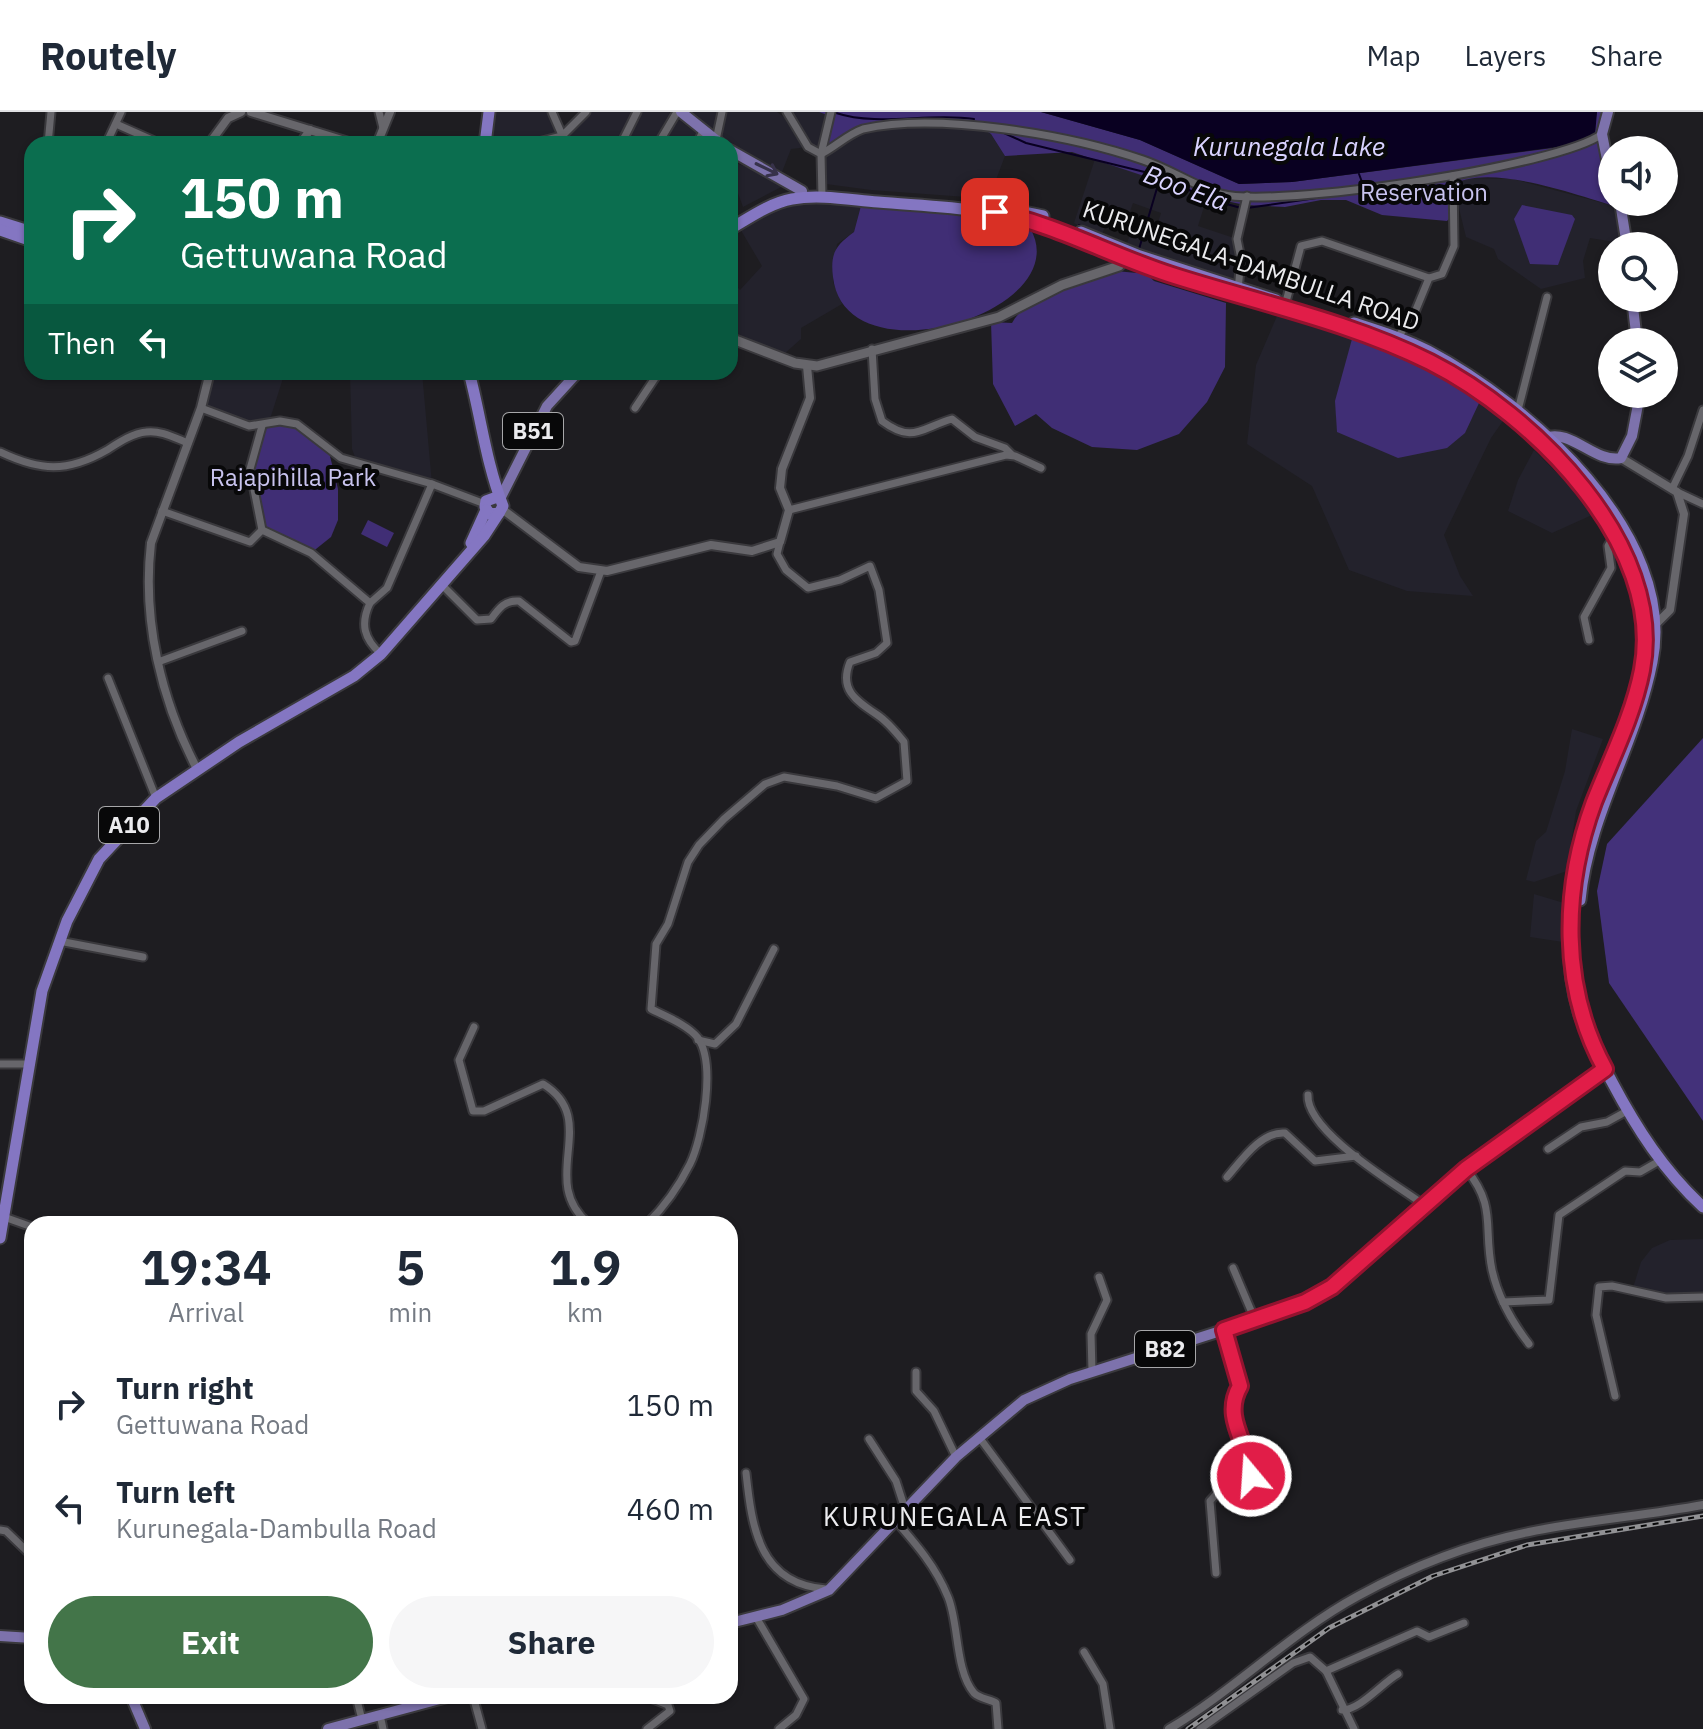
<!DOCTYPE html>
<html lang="en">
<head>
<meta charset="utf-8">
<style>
	:root { --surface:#fff; --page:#f6f6f7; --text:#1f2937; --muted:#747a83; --line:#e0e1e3; --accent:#437549 }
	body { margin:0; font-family:"IBM Plex Sans",sans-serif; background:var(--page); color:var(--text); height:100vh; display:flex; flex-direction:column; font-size:30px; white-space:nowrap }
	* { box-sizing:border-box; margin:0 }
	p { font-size:26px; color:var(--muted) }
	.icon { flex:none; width:44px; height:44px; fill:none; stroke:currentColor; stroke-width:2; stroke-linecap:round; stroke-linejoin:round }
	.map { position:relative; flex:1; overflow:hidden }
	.side { position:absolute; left:24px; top:1104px; width:714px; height:488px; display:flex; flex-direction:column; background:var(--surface); border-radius:24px; box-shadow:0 2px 6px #0004 }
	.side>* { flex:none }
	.hud { position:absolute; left:24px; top:24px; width:714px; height:244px; border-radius:24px; box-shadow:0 2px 6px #0004; background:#0b6e4f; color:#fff; overflow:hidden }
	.buttons { position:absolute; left:1598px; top:24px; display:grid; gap:16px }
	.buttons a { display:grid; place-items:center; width:80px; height:80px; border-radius:50%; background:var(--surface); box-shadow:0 2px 6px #0004; font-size:40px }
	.pin { position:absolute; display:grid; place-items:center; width:68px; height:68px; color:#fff; margin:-34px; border-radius:16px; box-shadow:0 4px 12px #0006 }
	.me { position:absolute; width:88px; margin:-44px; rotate:342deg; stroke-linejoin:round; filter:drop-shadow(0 0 6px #0008) }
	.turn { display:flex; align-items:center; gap:28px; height:168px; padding:0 24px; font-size:36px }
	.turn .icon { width:104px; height:104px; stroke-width:2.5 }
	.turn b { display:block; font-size:56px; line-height:68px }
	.then { display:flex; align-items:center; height:76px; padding:0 24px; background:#0003; gap:16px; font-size:30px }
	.eta { display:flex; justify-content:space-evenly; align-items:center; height:136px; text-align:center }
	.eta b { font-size:48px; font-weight:700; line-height:56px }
	.cta { display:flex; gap:16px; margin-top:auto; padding:16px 24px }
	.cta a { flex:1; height:92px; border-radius:48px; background:var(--accent); color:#fff; font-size:32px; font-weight:700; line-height:92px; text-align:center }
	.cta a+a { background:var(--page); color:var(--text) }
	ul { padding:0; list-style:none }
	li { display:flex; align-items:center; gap:24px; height:104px; padding:0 24px }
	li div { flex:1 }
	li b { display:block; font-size:30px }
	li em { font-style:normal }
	header { display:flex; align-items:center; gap:48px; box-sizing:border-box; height:112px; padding:0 40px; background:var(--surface); border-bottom:2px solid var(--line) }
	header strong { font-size:38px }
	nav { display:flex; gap:44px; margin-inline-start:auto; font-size:28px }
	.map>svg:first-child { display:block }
</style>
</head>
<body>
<header>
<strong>Routely</strong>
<nav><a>Map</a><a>Layers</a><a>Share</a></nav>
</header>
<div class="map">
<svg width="1703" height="1617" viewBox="0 0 1703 1617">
	<rect width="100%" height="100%" fill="#1e1d21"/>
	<g fill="#23222c">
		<path d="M 492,0 L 549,0 L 558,21 L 530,32 L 489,32 Z"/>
		<path d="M 587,0 L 669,0 L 672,3 L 667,15 L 679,8 L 696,21 L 693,32 L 568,32 L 565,24 Z"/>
		<path d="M 687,0 L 777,0 L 788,8 L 787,0 L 819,0 L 872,14 L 975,11 L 991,22 L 1005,44 L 994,73 L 993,87 L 871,78 L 826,72 L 821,42 L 808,35 L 791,37 L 782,60 L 716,22 Z"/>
		<path d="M 1095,47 L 1207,85 L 1198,114 L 1237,127 L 1241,147 L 1235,167 L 1126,134 L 1131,120 L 1153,127 L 1161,101 L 1133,91 L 1123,119 L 1106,112 L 1101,125 L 1074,111 Z"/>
		<path d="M 730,49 L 766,62 L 785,73 L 743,95 L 730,59 Z"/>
		<path d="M 1469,66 L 1513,67 L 1622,96 L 1627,132 L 1590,126 L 1583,149 L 1585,166 L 1541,177 L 1498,147 L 1494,137 L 1466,125 L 1453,72 Z"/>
		<path d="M 798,88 L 862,90 L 854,120 L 837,132 L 833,170 L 842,192 L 801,216 L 801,227 L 784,242 L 730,223 L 730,167 L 740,178 L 762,154 L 739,115 Z"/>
		<path d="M 1277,204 L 1384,237 L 1456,274 L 1505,306 L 1491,326 L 1444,423 L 1460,464 L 1473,484 L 1407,479 L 1349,458 L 1312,374 L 1247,332 L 1256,253 Z"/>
		<path d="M 216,260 L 285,260 L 271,304 L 262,314 L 249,314 L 201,296 Z"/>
		<path d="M 350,260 L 422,260 L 432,372 L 357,350 L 352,337 Z"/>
		<path d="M 1534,338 L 1575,379 L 1592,403 L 1552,421 L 1508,399 L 1518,368 Z"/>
		<path d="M 1572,617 L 1603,627 L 1576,699 L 1567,759 L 1534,770 L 1526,768 L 1536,729 L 1546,720 L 1565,659 Z"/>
		<path d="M 1534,782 L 1564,791 L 1563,830 L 1530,825 Z"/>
		<path d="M 1703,1127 L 1703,1185 L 1677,1187 L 1632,1179 L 1641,1150 L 1652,1136 L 1670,1128 Z"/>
	</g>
	<g fill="#402e75">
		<path d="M 819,0 L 1041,0 L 1140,28 L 1239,72 L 1292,70 L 1591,31 L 1597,0 L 1608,0 L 1602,22 L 1612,90 L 1620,90 L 1622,96 C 1580,85 1487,48 1449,75 L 1453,102 L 1447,109 L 1382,103 L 1346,88 L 1321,88 L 1285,95 L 1245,93 L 1207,85 L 1072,40 L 1005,44 L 991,22 L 975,11 L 872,14 L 821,42 L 830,4 Z"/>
		<path d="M 862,90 L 940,98 L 1030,116 C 1079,200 845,271 833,165 C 830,141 836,133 854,120 Z"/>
		<path d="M 1522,93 L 1572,103 L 1575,107 L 1558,153 L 1530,152 L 1514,107 Z"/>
		<path d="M 1116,159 L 1147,162 L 1154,169 L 1226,191 L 1225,255 L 1207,290 L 1179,322 L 1137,338 L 1092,335 L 1052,316 L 1036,302 L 1015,314 L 993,272 L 991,210 L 1012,211 C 1030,179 1083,171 1116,159 Z"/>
		<path d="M 1352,227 C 1397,243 1440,262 1479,291 L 1465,321 L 1447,336 L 1398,346 L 1337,320 L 1335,289 Z"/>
		<path d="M 289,309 L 329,340 L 338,377 L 338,408 L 331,425 L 311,441 L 262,418 L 250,357 L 262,314 Z"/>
		<path d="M 368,408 L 394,421 L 387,435 L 361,422 Z"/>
	</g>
	<path fill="#43317a" d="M 1703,626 L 1703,1009 L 1609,871 L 1597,779 L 1607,732 Z"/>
	<path fill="#090021" d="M 1041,0 L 1597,0 L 1595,23 L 1578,32 L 1292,70 L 1239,72 L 1140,28 Z"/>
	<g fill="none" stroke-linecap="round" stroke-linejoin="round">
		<g stroke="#090021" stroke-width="2">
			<path d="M 836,1 C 879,15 929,0 974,7"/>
			<path d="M 1004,21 L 1026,31 L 1161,64 L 1205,86 L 1241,96"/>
			<path d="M 1359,76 L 1362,70 L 1359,62"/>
			<path d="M 1247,96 L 1344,82"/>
			<path d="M 1079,113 L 1139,137 L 1160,66"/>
		</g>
		<defs>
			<g id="minor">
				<path d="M 379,0 L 383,16"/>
				<path d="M 552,0 L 566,32"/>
				<path d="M 787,0 L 808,35 L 821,42 C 835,35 848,22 863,17 C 937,0 1070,23 1143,48 C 1170,57 1194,74 1221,82 C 1274,97 1560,54 1602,22"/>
				<path d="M 116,12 L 161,32"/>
				<path d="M 716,28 L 722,0"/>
				<path d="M 48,32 L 51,0"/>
				<path d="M 106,32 L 121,0"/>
				<path d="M 530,32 L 562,24 L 586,0"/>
				<path d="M 621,32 L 637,0"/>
				<path d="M 658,32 L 677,0"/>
				<path d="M 697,32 L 703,19"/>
				<path d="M 822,85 L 821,42 L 831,0"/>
				<path d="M 1238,178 L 1241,147 L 1237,127 L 1247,84"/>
				<path d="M 1284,197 L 1301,134 L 1322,129 L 1429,166"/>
				<path d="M 1396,228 L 1415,200 L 1429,166 L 1442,162 L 1454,134 L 1453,64"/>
				<path d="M 872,237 L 875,287 L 882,309 C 913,332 921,316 952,307 L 975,325 L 1005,336 L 1012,343"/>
				<path d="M 201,296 L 249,314 L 280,309 L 297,312 L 341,346 L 432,372 L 485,392"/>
				<path d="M 635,296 L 659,260"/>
				<path d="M 1518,298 L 1547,185"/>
				<path d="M 262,314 L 250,357 L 262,418 L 311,441 L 370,491 C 360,512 364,527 381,542"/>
				<path d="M 0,340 C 40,359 67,361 107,338 C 118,331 133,321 146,320 C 161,318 175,326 188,331"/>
				<path d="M 1672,377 L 1688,344 L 1703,298"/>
				<path d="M 1677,380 L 1703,392"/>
				<path d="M 789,398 L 1006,343 L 1015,344 L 1041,356"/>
				<path d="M 162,399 L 250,430 L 262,418"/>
				<path d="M 441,472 L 477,508 L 491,507 C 499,496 505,488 519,489 L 571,530 L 575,529 L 601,459"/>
				<path d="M 370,491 L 387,476 L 432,372"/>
				<path d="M 1589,528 L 1584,505 L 1611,456 L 1608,434 L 1615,423"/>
				<path d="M 158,550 L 242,519"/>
				<path d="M 108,566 L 156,686"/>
				<path d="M 59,829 L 143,845"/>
				<path d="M 474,915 L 459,948 L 473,999 L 484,999 L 543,972 C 602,1008 536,1068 589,1112"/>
				<path d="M 698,928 L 715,932 L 736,912 L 774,837"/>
				<path d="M 0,952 L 31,952"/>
				<path d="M 1308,983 C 1306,1020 1397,1073 1424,1093"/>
				<path d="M 1548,1037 L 1581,1015 L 1607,1010 L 1627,999"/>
				<path d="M 1466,1057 C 1497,1095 1483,1114 1492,1158 C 1498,1185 1512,1210 1529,1232"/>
				<path d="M 1227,1065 C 1241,1049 1261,1019 1285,1021 L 1315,1049 L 1356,1044"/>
				<path d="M 4,1105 L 32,1115"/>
				<path d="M 647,1112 C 664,1095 679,1074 690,1052 C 703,1025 716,952 698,926 C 688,913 665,904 651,897 L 656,832 L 668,812 L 688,750 L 699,733 L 724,707 L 765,672 L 784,665 L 837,674 L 876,686 L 907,669 L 904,630 C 896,620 887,609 876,602 C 855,588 839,577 850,550 L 876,541 L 887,531 L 879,478 L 870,454 L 840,468 L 808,476 L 786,458 L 777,442 L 780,430"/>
				<path d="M 1233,1156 L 1255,1208"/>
				<path d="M 1503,1190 L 1549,1188 L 1559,1103 L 1625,1059 L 1640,1060 L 1661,1048"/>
				<path d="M 1092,1259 L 1091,1222 L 1107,1188 L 1099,1165"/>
				<path d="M 916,1260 L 916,1279 L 934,1299 L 956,1345"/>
				<path d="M 1615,1284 L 1596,1203 L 1599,1175 L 1612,1174 L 1666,1186 L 1703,1185"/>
				<path d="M 979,1325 L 1070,1448"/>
				<path d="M 869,1327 L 896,1369 L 905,1397"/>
				<path d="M 746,1361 C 752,1416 759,1472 826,1477"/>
				<path d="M 895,1408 C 916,1432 936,1455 948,1485 C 959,1511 955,1559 974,1581 C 980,1587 990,1587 996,1591 L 998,1617"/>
				<path d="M 0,1418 L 6,1419 L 32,1444"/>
				<path d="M 1216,1461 L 1210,1389 L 1221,1377 L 1247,1369 L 1252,1361 C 1241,1333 1224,1303 1240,1274 L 1224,1218"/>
				<path d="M 756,1505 L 804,1587 L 796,1603 L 779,1617"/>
				<path d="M 1084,1540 L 1103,1572 L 1110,1617"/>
				<path d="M 1326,1559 L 1417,1519 L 1429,1525 L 1464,1511"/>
				<path d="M 356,1584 L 362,1608"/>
				<path d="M 473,1584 L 482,1617"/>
				<path d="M 645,1584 L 668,1593 L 670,1599 L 647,1617"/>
				<path d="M 1342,1598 C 1360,1598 1382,1571 1398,1562"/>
				<path d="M 380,1603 L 383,1617"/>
				<path d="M 1200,1617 L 1293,1551 L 1310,1545 L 1326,1559 L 1354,1617"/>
			</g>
			<g id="tertiary">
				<path d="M 251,0 L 355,32"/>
				<path d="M 209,32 L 228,6 L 241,0"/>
				<path d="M 300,32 L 310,18"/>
				<path d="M 377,32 L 390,0"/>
				<path d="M 1621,346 L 1677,380 L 1684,402 L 1670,498 L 1652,516"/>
				<path d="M 502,397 L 579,455 L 607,459 L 711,433 L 752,439 L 780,430 L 789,398 L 780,376 L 782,357 L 810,286 L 807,254"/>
				<path d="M 197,657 C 161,588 142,508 151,431 L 201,296 L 210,260"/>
				<path d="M 1169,1617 C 1236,1577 1290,1521 1358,1484 C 1411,1455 1469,1432 1529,1420 C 1586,1408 1645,1404 1703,1393"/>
			</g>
			<path id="secondary" d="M 730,226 L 795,251 L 817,254 L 999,205 L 1062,173 L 1119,154 L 1129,143"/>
			<g id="primary">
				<path d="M 681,0 L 721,32"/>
				<path d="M 1608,0 L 1602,22 L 1612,73"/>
				<path d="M 730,38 L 802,79"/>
				<path d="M 1620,90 L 1627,134"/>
				<path d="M 1632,186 L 1637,230"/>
				<path d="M 1545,326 C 1571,316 1594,351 1621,346 L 1632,324 L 1640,282"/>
				<path d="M 500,387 L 547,294 L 578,260"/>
				<path d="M 730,1511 L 782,1498 L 829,1478 L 956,1345 L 1024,1288 L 1070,1267 L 1255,1208 L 1325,1179 L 1466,1057 L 1605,957"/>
				<path d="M 0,1524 L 32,1526"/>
				<path d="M 131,1584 L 145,1617"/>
				<path d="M 328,1617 L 451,1584"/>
			</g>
			<g id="trunk">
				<path d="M 485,32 L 489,0"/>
				<path d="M 986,92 L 1043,104"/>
				<path d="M 0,110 L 32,120"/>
				<path d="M 730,117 C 749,106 770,91 792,87 C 820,82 851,88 878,90 C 936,95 993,96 1049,114 C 1076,122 1101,138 1128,148 C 1233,187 1367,206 1460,267 C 1538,318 1642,416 1645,515 C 1647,579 1613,637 1592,696 C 1571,758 1560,837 1579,900 C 1587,925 1600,947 1612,970 C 1637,1017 1664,1059 1703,1095"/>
				<path d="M 0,118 L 32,129"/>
				<path d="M 1081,120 L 1140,144 L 1276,188"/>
				<path d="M 1354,211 C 1379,219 1405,227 1428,239 C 1528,292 1678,422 1652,550 C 1636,632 1588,704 1580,788"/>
				<path d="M 469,260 C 481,305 486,351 503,394 L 499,401 L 490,402 L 485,395 L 486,389 L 497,385"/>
				<path d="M 471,431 L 486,398"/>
				<path d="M 0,1126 L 42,879 L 67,809 L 99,747 L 156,686 L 239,630 L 354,564 L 381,542 L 484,424 L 499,401"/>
			</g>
		</defs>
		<use href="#minor" stroke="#3a393d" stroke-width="11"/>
		<use href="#tertiary" stroke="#3a393d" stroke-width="12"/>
		<use href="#secondary" stroke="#3a393d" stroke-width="13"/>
		<use href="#primary" stroke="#3a393d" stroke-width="14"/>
		<use href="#trunk" stroke="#3a393d" stroke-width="15"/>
		<use href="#minor" stroke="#67666b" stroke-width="7"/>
		<use href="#tertiary" stroke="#67666b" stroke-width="8"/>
		<use href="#secondary" stroke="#67666b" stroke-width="9"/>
		<use href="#primary" stroke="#7d72ac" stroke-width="10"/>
		<use href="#trunk" stroke="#8476c2" stroke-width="11"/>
		<defs>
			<path id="rail" d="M 1188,1617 L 1329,1516 L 1433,1464 L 1527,1433 L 1703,1404"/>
		</defs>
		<use href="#rail" stroke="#919194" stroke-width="5"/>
		<use href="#rail" stroke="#080809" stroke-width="2" stroke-dasharray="6" stroke-linecap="butt"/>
	</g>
	<defs><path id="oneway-shaft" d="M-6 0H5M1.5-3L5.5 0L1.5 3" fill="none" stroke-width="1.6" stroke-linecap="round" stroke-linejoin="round" transform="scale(2)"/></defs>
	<use stroke="#37324a" href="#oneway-shaft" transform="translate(767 57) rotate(26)"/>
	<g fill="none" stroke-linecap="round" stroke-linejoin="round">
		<defs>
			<path id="route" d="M 995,100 C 1058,113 1114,145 1175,164 C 1260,191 1350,210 1430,250 C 1533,302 1666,433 1642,558 C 1633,604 1611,647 1594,690 C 1562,777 1560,875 1605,957 L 1466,1057 L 1332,1175 L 1305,1190 L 1224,1218 L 1240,1274 C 1221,1307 1250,1332 1251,1364"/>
		</defs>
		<use href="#route" stroke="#92132f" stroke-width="20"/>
		<use href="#route" stroke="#e11d48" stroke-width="14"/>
	</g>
	<g text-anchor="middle" stroke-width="8" stroke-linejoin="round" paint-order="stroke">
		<g fill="#080809" stroke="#a7a7a9" stroke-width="2">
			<rect x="503" y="301" width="60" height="36" rx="6"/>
			<rect x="99" y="695" width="60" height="36" rx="6"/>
			<rect x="1135" y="1219" width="60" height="36" rx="6"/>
		</g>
		<g font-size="22" font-weight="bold" fill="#ebebee">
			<text x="533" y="327">B51</text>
			<text x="129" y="721">A10</text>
			<text x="1165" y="1245">B82</text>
		</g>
		<g font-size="24" fill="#c8c3ee" stroke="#080809">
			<text x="1424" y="89">Reservation</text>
			<text x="293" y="374">Rajapihilla Park</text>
		</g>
		<g font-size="24" fill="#ebebee" stroke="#080809">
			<text transform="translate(1251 154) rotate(19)" y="8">KURUNEGALA-DAMBULLA ROAD</text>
		</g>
		<g font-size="26" font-style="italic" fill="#d9d3ff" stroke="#080809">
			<text x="1289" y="44">Kurunegala Lake</text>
			<text transform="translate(1186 76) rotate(20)" y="9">Boo Ela</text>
		</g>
		<g font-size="26" letter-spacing="2" fill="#ebebee" stroke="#080809">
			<text x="955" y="1414">KURUNEGALA EAST</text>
		</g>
	</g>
</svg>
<div class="buttons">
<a><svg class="icon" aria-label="sound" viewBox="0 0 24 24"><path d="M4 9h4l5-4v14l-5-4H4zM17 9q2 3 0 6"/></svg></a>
<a><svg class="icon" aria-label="search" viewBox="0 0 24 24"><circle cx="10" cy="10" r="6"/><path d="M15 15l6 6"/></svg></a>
<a><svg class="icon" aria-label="layers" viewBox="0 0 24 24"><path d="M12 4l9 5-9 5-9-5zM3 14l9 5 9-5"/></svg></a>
</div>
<div class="pin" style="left:995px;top:100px;background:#d93025"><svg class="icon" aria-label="arrive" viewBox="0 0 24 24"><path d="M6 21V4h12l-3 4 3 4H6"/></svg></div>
<svg class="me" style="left:1251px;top:1364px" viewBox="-20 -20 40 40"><circle r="17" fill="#e11d48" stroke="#fff" stroke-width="3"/><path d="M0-11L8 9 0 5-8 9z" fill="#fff"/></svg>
<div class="hud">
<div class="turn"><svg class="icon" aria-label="right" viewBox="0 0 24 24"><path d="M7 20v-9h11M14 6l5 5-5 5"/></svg><div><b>150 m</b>Gettuwana Road</div></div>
<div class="then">Then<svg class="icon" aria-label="left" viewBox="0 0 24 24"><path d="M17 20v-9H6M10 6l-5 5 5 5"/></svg></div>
</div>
<section class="side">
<div class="eta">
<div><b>19:34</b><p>Arrival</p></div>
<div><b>5</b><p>min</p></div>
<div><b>1.9</b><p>km</p></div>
</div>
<ul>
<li><svg class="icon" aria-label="right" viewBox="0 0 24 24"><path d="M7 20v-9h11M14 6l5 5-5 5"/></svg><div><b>Turn right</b><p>Gettuwana Road</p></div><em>150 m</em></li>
<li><svg class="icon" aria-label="left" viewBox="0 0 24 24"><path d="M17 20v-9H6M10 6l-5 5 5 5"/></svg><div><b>Turn left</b><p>Kurunegala-Dambulla Road</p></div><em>460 m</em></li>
</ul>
<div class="cta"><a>Exit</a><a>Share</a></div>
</section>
</div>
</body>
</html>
